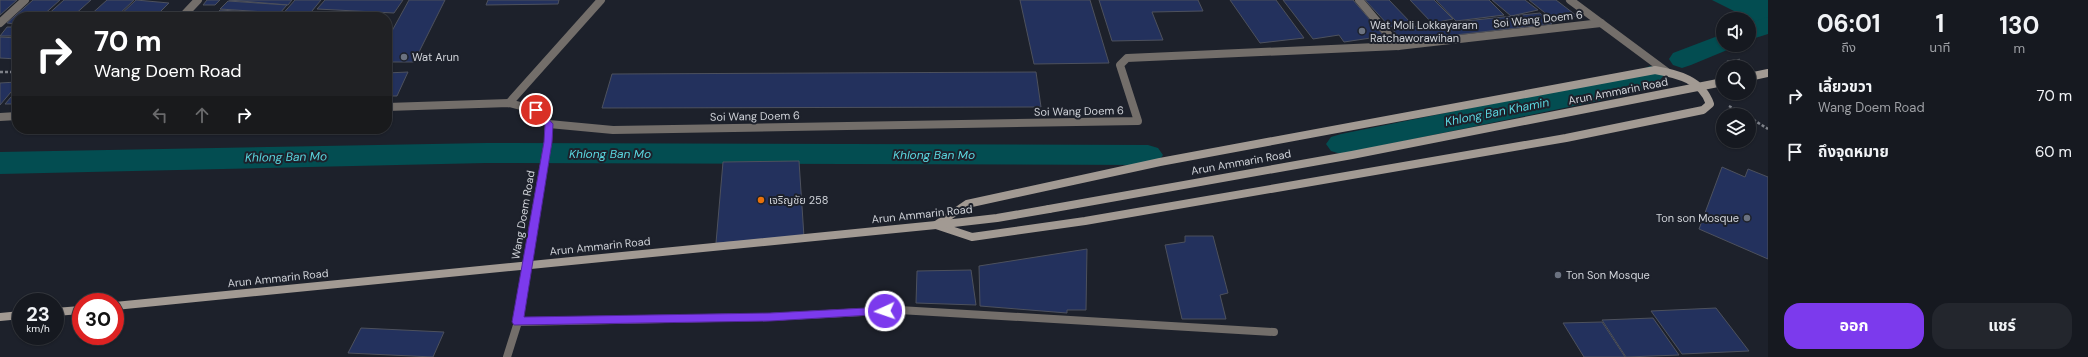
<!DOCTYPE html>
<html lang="th">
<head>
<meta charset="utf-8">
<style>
	:root { --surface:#161920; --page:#23262d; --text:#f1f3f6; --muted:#9ea0a5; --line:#35383e; --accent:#7c3aed }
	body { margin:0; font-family:"DM Sans","Noto Sans Thai",sans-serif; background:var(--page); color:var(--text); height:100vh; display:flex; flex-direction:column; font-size:15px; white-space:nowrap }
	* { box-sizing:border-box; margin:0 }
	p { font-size:13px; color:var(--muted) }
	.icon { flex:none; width:22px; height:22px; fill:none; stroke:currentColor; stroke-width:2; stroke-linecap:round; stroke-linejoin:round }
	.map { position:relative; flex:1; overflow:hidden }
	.panel { display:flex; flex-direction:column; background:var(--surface); width:320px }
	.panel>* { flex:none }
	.hud { position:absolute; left:12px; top:12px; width:380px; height:122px; border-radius:16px; box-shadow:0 1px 3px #0004,0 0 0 1px var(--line); background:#202124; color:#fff; overflow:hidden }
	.fabs { position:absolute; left:1716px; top:12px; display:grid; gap:8px }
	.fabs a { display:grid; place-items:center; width:40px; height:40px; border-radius:50%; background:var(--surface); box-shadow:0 1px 3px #0004,0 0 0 1px var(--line); font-size:20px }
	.speed { position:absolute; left:12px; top:293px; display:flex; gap:8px; font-size:20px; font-weight:700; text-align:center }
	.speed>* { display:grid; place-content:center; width:52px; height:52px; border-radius:50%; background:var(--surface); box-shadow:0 1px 3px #0004,0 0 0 1px var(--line); line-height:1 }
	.speed small { font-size:10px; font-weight:400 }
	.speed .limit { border:6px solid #d22; background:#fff; color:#111 }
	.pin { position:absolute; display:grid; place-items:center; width:34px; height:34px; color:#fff; margin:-17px; border:2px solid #fff; border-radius:50%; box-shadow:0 1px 4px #0007 }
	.me { position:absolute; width:44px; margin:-22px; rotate:267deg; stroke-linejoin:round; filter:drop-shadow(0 0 3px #0008) }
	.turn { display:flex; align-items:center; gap:14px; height:84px; padding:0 16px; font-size:18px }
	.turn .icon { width:52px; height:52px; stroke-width:2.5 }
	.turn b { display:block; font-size:28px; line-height:34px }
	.lanes { display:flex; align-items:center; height:38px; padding:0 16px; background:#0003; justify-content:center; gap:20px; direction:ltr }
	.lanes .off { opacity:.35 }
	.eta { display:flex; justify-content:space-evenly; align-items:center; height:68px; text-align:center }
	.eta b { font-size:24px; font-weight:700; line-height:28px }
	.primary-button { display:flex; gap:8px; margin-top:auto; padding:8px 16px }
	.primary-button a { flex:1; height:46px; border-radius:16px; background:var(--accent); color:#fff; font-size:16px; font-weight:700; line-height:46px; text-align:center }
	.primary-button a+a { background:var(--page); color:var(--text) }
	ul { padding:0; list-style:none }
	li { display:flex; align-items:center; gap:12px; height:56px; padding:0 16px }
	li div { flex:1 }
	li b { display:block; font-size:15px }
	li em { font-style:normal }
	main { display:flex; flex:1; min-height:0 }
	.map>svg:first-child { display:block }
</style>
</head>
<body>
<main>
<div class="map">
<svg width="1768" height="357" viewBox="0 0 1768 357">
	<rect width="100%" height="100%" fill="#1d212b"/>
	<path fill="#034d51" d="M 1712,0 L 1768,0 L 1768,28 Z"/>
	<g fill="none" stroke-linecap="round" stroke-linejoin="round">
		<g fill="#034d51" fill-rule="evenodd">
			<path d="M 1768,17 L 1768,34 L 1749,40 L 1749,23 Z"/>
			<path d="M 1723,34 L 1723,45 L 1734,45 L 1732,48 L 1691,65 L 1682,68 L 1673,65 L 1669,59 L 1673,53 Z"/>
			<path d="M 1650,66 L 1660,69 L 1664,75 C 1657,86 1643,91 1631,94 L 1341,154 L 1331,151 L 1326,144 L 1331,137 L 1341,134 L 1624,77 Z"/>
			<path d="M 486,143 L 1148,145 L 1158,148 L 1163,155 L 1158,162 L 1148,165 L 486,163 L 0,174 L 0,152 Z"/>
		</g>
	</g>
	<g fill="#23315d" stroke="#4d515d">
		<path d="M 0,0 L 17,0 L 0,15 Z"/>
		<path d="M 33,0 L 60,0 L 41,17 L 17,17 L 17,24 L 7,23 Z"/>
		<path d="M 64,0 L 91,0 L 72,17 L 45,17 Z"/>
		<path d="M 107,0 L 134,0 L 116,17 L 88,17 Z"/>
		<path d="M 136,0 L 169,3 L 155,17 L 118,17 Z"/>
		<path d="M 207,0 L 220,0 L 215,5 L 203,5 Z"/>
		<path d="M 229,0 L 292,0 L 288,5 Z"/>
		<path d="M 295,0 L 321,0 L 307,17 L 280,17 Z"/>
		<path d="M 325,0 L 403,0 L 394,13 L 317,9 Z"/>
		<path d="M 409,0 L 445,0 L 414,62 L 387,62 L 387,40 Z"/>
		<path d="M 488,0 L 559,0 L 558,4 L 486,5 Z"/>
		<path d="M 1020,0 L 1090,0 L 1109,63 L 1034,64 Z"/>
		<path d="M 1099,0 L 1198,0 L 1203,11 L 1152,12 L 1163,40 L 1112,41 Z"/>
		<path d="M 1230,0 L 1276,0 L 1304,38 L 1260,43 Z"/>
		<path d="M 1283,0 L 1353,0 L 1384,36 L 1344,42 L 1339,35 L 1313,39 Z"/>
		<path d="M 1365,0 L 1389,0 L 1412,24 L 1390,27 Z"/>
		<path d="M 1410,0 L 1434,0 L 1453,19 L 1432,23 Z"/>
		<path d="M 1436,0 L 1489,0 L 1504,15 L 1456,21 Z"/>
		<path d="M 1492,0 L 1525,0 L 1538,10 L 1511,16 Z"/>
		<path d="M 1529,0 L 1556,0 L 1577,16 L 1555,21 Z"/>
		<path d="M 228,1 L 287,5 L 280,13 L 220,9 Z"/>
		<path d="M 220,10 L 280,14 L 277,17 L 213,17 Z"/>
		<path d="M 162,12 L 173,13 L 169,17 L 156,17 Z"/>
		<path d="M 195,13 L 207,14 L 204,17 L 191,17 Z"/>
		<path d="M 1540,13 L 1552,24 L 1402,41 L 1392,29 Z"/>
		<path d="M 312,14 L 338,16 L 310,17 Z"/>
		<path d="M 7,27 L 17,27 L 17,36 L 0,36 Z"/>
		<path d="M 0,37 L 17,38 L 17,59 L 0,58 Z"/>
		<path d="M 408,72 L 397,96 L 387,96 L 387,73 Z"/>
		<path d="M 1036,72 L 1041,107 L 602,108 L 612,74 Z"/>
		<path d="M 17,82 L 17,85 L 0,105 L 0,83 Z"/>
		<path d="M 17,90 L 17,104 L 5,104 Z"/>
		<path d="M 799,161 L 804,237 L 716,243 L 723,162 Z"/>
		<path d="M 1722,167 L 1745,177 L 1748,169 L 1768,177 L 1768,259 L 1699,229 Z"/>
		<path d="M 1185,236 L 1213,236 L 1228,293 L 1220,295 L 1226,319 L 1182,319 L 1165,245 L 1185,242 Z"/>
		<path d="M 1087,249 L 1086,310 L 1067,310 L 1067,313 L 980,306 L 979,266 Z"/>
		<path d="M 971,270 L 976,305 L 916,303 L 917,271 Z"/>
		<path d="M 1716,308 L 1749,351 L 1682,354 L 1651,311 Z"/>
		<path d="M 1653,318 L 1679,355 L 1626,357 L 1602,320 Z"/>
		<path d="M 1602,322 L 1625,357 L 1584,357 L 1563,323 Z"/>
		<path d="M 361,328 L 444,332 L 433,357 L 348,353 Z"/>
	</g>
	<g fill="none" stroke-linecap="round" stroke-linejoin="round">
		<g stroke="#7d8088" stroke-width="2.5" stroke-dasharray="3 2" stroke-linecap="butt">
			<path d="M 1727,62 L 1740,60"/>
			<path d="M 0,72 L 17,72"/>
			<path d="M 1729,106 L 1745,115"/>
			<path d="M 1749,117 L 1768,129"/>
		</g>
		<g stroke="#736e6a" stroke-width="8">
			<path d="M 1359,0 L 1398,46"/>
			<path d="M 182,17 L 198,0"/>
			<path d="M 0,23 L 25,0"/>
			<path d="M 509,103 L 601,0"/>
		</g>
		<g stroke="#736e6a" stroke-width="8">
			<path d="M 1570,0 L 1667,72"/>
			<path d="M 387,107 L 509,103 L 536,110 L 549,124 L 548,142 L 526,266"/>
			<path d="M 0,117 L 17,116"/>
			<path d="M 549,124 L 613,130 L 1138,121 L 1120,65 L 1127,58 L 1398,46 L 1601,23"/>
			<path d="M 518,322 L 770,317 L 899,310 L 1274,332"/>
		</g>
		<path stroke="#736e6a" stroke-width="8" d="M 507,357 L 518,322 L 526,266"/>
		<g stroke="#a29a93" stroke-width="8">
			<path d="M 1655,70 C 1678,74 1702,80 1710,104 L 1703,110 L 1566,138 L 1085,221 L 972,237 L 936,225 L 967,204 L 1160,162 Z"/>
			<path d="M 1749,77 L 1768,73"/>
			<path d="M 115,306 L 936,225 L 997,218 L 1049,209"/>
			<path d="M 55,312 L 81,310"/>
			<path d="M 0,317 L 21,315"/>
		</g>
		<path stroke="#a29a93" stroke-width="8" d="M 1049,209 L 1352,155 L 1723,82"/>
	</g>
	<path fill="#7c3aed" stroke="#51269a" d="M 536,107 L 539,108 L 553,124 L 552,142 L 524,317 L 770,313 L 885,307 L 888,308 L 890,311 L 888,314 L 770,321 L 514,325 L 512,322 L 544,142 L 545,125 L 532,110 Z"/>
	<g fill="#6b7280" stroke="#1d212b" stroke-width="1.5">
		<circle cx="1362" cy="31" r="4"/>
		<circle cx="404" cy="57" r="4"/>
		<circle cx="1747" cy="218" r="4"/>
		<circle cx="1558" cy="275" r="4"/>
	</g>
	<circle fill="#e8710a" stroke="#1d212b" stroke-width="1.5" cx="761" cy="200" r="4"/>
	<g text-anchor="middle" stroke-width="4" stroke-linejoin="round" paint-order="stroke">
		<g font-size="11" fill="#d0d3d9" stroke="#1d212b">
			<text transform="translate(1538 19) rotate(-6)" y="4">Soi Wang Doem 6</text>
			<text transform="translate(1618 91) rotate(-11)" y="4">Arun Ammarin Road</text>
			<text transform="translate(1079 111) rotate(-1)" y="4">Soi Wang Doem 6</text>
			<text transform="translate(755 116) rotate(-1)" y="4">Soi Wang Doem 6</text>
			<text transform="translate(1241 162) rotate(-10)" y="4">Arun Ammarin Road</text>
			<text transform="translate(922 214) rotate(-6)" y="4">Arun Ammarin Road</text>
			<text transform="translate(523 215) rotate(-80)" y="4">Wang Doem Road</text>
			<text transform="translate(600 246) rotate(-6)" y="4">Arun Ammarin Road</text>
			<text transform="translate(278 278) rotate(-6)" y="4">Arun Ammarin Road</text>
		</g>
		<g font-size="11" fill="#d0d3d9" stroke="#1d212b" text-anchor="start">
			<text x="1370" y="29">Wat Moli Lokkayaram<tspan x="1370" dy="13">Ratchaworawihan</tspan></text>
			<text x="412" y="61">Wat Arun</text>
			<text x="769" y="204">เจริญชัย 258</text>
			<text x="1739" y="222" text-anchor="end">Ton son Mosque</text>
			<text x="1566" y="279">Ton Son Mosque</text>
		</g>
		<g font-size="12" font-style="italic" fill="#5ad6df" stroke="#1d212b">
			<text transform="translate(1497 112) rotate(-11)" y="4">Khlong Ban Khamin</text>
			<text x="610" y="158">Khlong Ban Mo</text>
			<text x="934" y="159">Khlong Ban Mo</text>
			<text transform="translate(286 157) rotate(-1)" y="4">Khlong Ban Mo</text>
		</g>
	</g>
</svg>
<div class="fabs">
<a><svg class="icon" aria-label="sound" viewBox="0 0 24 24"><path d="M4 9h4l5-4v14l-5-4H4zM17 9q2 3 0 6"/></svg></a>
<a><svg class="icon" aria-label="search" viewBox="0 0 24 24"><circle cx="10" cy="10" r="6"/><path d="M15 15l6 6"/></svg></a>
<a><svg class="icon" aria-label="layers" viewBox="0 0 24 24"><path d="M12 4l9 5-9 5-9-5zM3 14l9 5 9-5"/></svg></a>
</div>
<div class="speed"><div>23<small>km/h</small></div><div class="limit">30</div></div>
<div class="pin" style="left:536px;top:110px;background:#d93025"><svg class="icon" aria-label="arrive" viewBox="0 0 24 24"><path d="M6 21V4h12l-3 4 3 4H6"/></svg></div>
<svg class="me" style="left:885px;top:311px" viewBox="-20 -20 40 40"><circle r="17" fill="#7c3aed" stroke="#fff" stroke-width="3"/><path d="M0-11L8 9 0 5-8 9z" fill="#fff"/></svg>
<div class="hud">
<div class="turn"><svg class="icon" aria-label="right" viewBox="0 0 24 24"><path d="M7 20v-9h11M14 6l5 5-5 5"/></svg><div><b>70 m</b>Wang Doem Road</div></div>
<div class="lanes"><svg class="icon off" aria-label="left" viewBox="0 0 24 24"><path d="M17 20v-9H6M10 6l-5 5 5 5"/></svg><svg class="icon off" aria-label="ahead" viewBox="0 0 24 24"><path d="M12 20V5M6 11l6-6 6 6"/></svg><svg class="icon" aria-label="right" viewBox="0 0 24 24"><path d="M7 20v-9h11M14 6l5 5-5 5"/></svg></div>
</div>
</div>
<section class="panel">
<div class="eta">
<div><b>06:01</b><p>ถึง</p></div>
<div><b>1</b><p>นาที</p></div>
<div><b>130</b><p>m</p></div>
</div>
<ul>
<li><svg class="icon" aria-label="right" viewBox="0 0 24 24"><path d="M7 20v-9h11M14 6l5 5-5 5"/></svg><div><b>เลี้ยวขวา</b><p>Wang Doem Road</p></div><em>70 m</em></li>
<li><svg class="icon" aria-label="arrive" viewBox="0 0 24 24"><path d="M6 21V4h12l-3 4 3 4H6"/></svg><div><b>ถึงจุดหมาย</b></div><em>60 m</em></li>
</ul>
<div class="primary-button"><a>ออก</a><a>แชร์</a></div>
</section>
</main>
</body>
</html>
